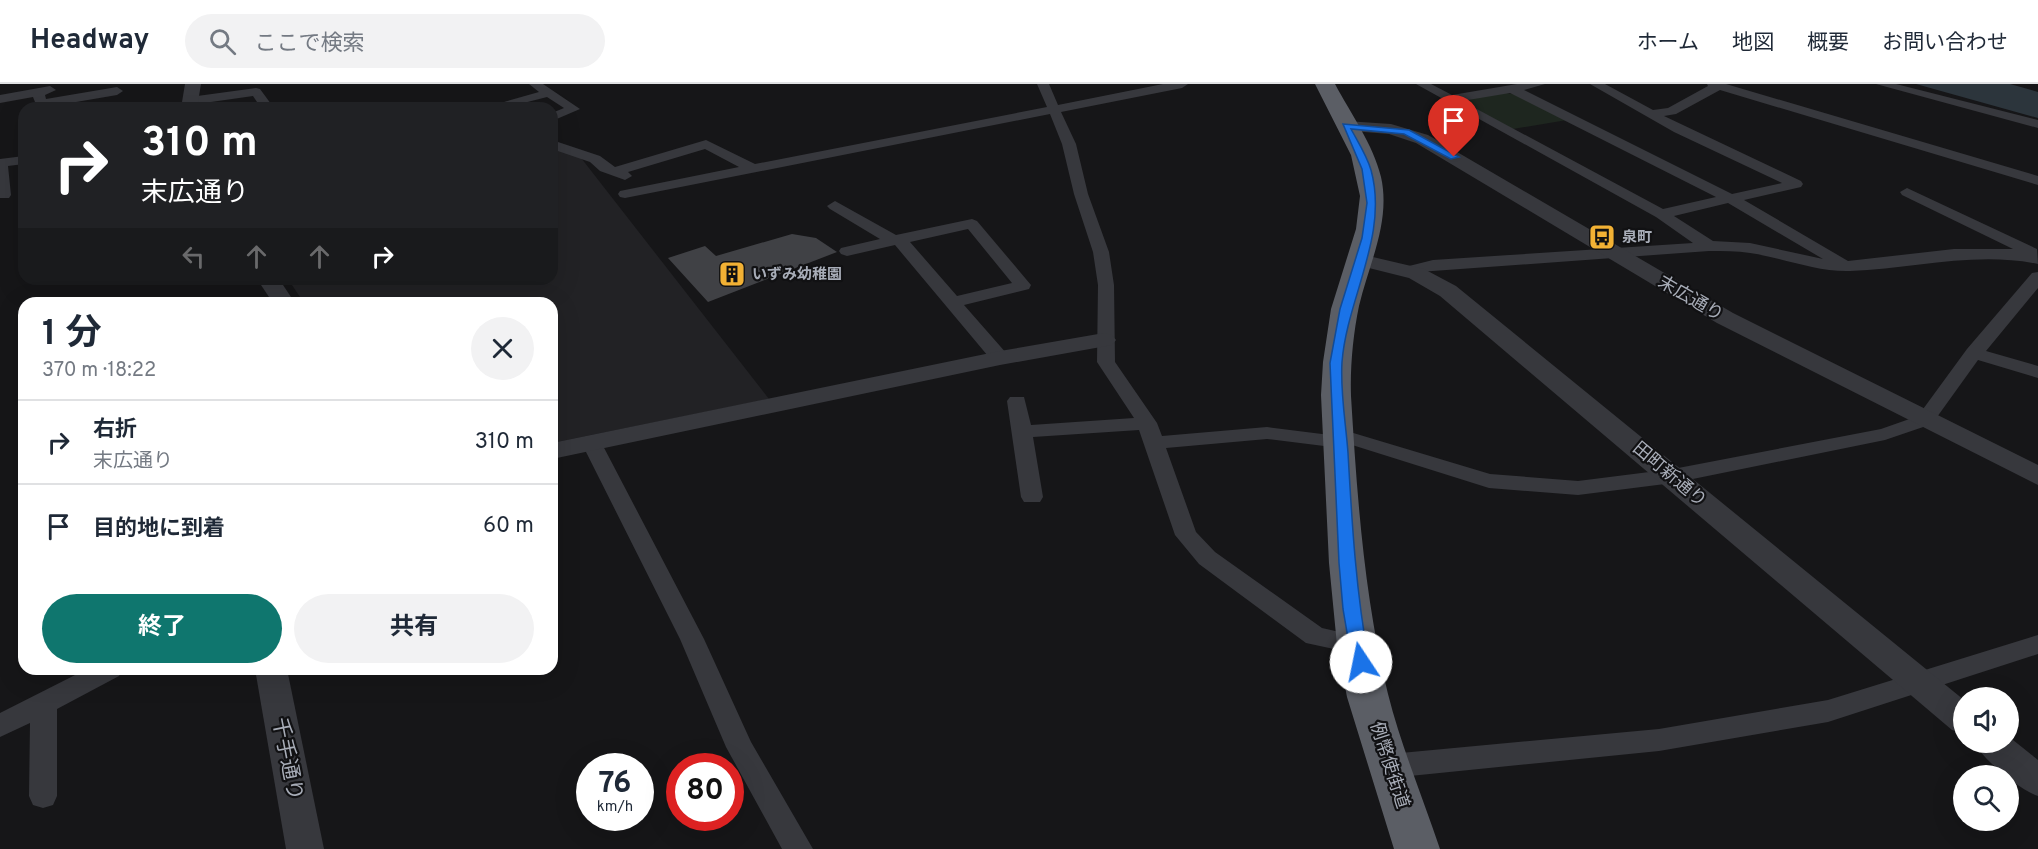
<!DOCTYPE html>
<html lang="ja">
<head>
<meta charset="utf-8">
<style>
	:root { --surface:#fff; --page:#f2f2f3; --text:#1f2937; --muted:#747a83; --line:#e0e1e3; --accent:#0f766e }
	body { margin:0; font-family:Overpass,"Noto Sans JP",sans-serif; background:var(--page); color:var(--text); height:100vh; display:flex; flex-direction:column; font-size:22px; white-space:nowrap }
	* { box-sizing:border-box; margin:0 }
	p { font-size:20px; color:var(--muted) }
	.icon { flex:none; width:33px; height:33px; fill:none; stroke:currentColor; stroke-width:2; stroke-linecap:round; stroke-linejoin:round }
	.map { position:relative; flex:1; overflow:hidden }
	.side { position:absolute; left:18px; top:213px; width:540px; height:378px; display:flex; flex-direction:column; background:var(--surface); border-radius:18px; box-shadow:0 6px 24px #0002 }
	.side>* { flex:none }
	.guide { position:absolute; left:18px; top:18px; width:540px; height:183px; border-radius:18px; box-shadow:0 6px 24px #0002; background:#202124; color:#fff; overflow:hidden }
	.buttons { position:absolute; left:1953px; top:603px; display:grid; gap:12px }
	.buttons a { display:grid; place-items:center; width:66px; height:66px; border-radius:50%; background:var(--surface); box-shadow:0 6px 24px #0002; font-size:30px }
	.speed { position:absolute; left:576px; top:669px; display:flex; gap:12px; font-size:30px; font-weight:700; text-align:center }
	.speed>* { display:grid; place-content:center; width:78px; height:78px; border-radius:50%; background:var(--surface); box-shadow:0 6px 24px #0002; line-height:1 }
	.speed small { font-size:15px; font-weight:400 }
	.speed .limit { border:9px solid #d22; background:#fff; color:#111 }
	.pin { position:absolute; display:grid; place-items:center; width:51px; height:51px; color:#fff; margin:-62px -26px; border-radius:50% 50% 50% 0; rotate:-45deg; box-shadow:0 0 6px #0007 }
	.pin .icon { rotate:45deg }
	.me { position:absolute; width:66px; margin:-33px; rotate:349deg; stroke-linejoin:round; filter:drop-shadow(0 0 4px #0008) }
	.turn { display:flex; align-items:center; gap:21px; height:126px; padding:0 24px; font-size:27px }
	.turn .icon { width:78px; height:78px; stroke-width:2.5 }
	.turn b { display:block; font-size:42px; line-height:51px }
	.lanes { display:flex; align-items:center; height:57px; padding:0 24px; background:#0003; justify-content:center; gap:30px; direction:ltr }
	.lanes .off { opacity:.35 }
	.round { display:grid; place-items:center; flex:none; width:63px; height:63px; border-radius:32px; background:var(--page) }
	.summary { display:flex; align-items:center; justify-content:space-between; height:102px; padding:0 24px }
	h1 { font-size:36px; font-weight:700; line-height:45px }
	.button { display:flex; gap:12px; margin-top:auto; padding:12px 24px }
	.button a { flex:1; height:69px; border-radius:36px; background:var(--accent); color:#fff; font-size:24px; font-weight:700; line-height:69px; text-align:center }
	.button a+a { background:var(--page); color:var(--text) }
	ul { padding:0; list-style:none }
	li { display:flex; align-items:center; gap:18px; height:84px; padding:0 24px; border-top:2px solid var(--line) }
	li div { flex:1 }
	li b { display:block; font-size:22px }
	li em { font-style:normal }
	header { display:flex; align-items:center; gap:36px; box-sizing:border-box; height:84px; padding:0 30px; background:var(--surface); border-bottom:2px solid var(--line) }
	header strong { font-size:28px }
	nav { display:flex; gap:33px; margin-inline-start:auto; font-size:21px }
	.search { width:420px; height:54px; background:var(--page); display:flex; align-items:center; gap:15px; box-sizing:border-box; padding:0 21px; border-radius:33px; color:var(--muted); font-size:22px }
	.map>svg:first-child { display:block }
</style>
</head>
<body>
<header>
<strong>Headway</strong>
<div class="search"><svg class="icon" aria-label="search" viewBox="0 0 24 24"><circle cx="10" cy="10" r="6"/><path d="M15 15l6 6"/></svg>ここで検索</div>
<nav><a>ホーム</a><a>地図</a><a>概要</a><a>お問い合わせ</a></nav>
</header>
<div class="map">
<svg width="2038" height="765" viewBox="0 0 2038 765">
	<rect width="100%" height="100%" fill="#161618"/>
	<path fill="#222225" d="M 552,63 L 578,70 L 769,315 L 552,359 L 552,219 L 304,219 L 288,195 L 552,195 Z"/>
	<path fill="#1e261f" d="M 1506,9 L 1517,11 L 1567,36 L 1513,45 L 1465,20 L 1466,15 Z"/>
	<path fill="#2c353c" d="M 1916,0 L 2010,0 L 2038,8 L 2038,34 Z"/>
	<path fill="#404145" d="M 792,150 L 816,154 L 837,168 L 708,218 L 668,174 L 705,162 L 716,172 Z"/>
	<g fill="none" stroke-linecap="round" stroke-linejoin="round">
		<g fill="#37383d" fill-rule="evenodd">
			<path d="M 529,0 L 543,0 L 580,25 L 552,37 L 552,29 L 564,24 L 547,13 L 504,24 L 504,18 L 539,8 Z"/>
			<path d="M 1037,0 L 1049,0 L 1058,21 L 1163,0 L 1188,0 L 1182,4 L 1061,28 L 1076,60 L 1088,110 L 1109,168 L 1114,201 L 1115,278 L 1157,339 L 1162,352 L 1267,343 L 1330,351 L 1340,345 L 1490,390 L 1578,397 L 1673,385 L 1881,345 L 1918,332 L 1967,265 L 2032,189 L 2038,188 L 2038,204 L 1986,267 L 2038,282 L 2038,294 L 1978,276 L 1932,340 L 1885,356 L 1673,399 L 1578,411 L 1489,404 L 1349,360 L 1340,364 L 1267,355 L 1166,364 L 1196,448 L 1215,468 L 1322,544 L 1366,554 L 1370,561 L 1366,568 L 1357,570 L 1306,559 L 1199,480 L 1175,451 L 1139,346 L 1033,353 L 1043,413 L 1040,418 L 1024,418 L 1021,413 L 1007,317 L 1010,313 L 1024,313 L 1031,341 L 1134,334 L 1097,278 L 1098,201 L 1093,168 L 1074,110 L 1062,60 L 1050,30 L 625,114 L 620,113 L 618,110 L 620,107 L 739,83 L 705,65 L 628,88 L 632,92 L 625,96 L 600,87 L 590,78 L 552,65 L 552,56 L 600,72 L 615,83 L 706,56 L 755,80 L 1047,23 Z"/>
			<path d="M 1416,0 L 1431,0 L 1452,11 L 1517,0 L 1545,0 L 1524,6 L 1732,110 L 1782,99 L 1674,48 L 1590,0 L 1605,0 L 1653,26 L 1668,24 L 1708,2 L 1707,0 L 1726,0 L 2038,92 L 2038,101 L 1720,6 L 1676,30 L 1664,32 L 1801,97 L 1803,100 L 1801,103 L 1744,116 L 1848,177 L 1954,165 L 2013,165 L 1902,111 L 1900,108 L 1907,104 L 2037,165 L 2038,180 C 1974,167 1914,185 1850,187 C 1816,188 1784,174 1750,169 C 1737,167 1723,167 1709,167 L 1405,189 L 1403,186 L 1405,183 L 1433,176 L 1693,159 L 1656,133 ZM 1510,9 L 1716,113 L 1663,125 L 1462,17 ZM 1728,119 L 1823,175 L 1750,159 L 1713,157 L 1674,132 Z"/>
			<path d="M 1876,0 L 1896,0 L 2038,36 L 2038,44 Z"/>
			<path d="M 50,2 L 56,6 L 45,11 L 46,15 L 117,3 L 123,7 L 117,11 L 41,24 L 37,23 L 33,13 L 0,19 L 0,11 Z"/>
			<path d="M 256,4 L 260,5 L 274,24 L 261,24 L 253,12 L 190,21 L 184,17 L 190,13 Z"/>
			<path d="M 24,72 L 24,80 L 8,82 L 11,111 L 9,114 L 0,114 L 0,75 Z"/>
			<path d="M 835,117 L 896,151 L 972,135 L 977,137 L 1031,201 L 1029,205 L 964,221 L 1007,270 L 1009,274 L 1007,278 L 993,278 L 895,161 L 847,172 L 841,170 L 839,167 L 841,164 L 880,155 L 830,125 L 827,122 ZM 968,145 L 1012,199 L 957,212 L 910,158 Z"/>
			<path d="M 591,352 L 598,354 L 601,358 L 704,555 L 751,658 L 813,765 L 782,765 L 726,663 L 680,555 L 581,358 L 584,354 Z"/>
			<path d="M 2038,551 L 2038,570 L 1828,638 L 1659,667 L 1390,694 L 1380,690 L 1376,682 L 1380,674 L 1390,670 L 1659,645 L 1828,616 Z"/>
			<path d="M 87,585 L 123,585 L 119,592 L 57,625 L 57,712 L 53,721 L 43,724 L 33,721 L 29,712 L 30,639 L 0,653 L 0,629 Z"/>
		</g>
		<g fill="#37383d" fill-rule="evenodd">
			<path d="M 185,0 L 201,0 L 197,24 L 181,24 Z"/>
			<path d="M 1346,37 L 1391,40 L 1428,51 L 1733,229 L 2038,381 L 2038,401 L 1717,239 L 1416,59 L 1389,50 L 1340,46 L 1338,42 Z"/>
			<path d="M 1360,170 L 1424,185 L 1456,202 L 1964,616 L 1964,650 L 1952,646 L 1440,212 L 1409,194 L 1353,180 L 1350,176 L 1353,172 Z"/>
			<path d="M 257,195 L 279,195 L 295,219 L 273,219 Z"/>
			<path d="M 1104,249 L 1112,251 L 1116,256 L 1112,261 L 1000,281 L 552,375 L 552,359 L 1000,267 Z"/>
			<path d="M 255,585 L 287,585 L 324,765 L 286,765 Z"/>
			<path d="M 2008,652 L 2038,676 L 2038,712 C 2020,706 1983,676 1974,658 L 2008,658 Z"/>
		</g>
		<path fill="#5b5e65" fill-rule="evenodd" d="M 1315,0 L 1335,0 C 1351,30 1373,60 1381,93 C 1391,137 1369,180 1359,222 C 1353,251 1350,283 1351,312 C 1357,411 1364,513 1388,610 C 1401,662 1423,714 1440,765 L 1394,765 L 1347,613 L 1337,561 L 1329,479 L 1321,311 L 1323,278 L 1331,225 L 1356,145 L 1360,112 L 1351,71 Z"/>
	</g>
	<path fill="#1a73e8" stroke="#114b97" stroke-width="1.5" d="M 1343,40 L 1409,46 L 1459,73 L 1451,75 L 1404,50 L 1351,45 C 1358,58 1367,72 1371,86 C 1389,151 1347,214 1342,278 C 1340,308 1346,340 1348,369 C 1352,440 1356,509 1369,578 L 1361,585 L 1352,578 L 1343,525 L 1339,479 L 1330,279 L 1340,225 L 1362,154 L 1367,119 L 1362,85 Z"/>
	<defs>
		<symbol id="bus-square" viewBox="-11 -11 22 22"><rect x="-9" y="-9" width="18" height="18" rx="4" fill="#f2b134" stroke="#111113"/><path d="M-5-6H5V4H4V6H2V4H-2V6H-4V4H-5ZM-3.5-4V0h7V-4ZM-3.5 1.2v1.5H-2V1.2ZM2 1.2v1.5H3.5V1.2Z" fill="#111"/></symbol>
		<symbol id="building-square" viewBox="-11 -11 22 22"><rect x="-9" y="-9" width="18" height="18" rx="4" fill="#f2b134" stroke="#111113"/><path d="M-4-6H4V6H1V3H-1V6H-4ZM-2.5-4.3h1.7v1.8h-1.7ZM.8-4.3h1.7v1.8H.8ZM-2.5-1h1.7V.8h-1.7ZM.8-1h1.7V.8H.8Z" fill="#111"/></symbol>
	</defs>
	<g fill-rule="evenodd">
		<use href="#bus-square" x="1587" y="138" width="30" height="30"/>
		<use href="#building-square" x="717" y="175" width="30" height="30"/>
	</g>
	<g text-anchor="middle" stroke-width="4.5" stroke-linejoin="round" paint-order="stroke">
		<g font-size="15" font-weight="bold" fill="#a8adb8" stroke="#111113" text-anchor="start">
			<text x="1622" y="158">泉町</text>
			<text x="752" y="195">いずみ幼稚園</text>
		</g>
		<g font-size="18" fill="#a8adb8" stroke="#111113">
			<text transform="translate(1691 214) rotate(30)" y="6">末広通り</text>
			<text transform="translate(1670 390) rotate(40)" y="6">田町新通り</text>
			<text transform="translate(1390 681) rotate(72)" y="6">例幣使街道</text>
		</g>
		<g font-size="21" fill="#a8adb8" stroke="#111113">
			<text transform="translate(288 675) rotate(79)" y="7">千手通り</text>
		</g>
	</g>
</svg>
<div class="buttons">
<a><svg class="icon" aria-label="sound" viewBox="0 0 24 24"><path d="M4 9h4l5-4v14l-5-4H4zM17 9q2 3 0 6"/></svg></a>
<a><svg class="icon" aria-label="search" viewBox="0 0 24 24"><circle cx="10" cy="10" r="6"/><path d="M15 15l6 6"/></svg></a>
</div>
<div class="speed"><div>76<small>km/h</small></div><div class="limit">80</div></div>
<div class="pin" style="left:1454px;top:73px;background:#d93025"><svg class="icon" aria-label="arrive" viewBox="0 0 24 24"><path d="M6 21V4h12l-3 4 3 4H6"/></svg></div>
<svg class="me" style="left:1361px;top:578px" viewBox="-20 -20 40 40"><circle r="19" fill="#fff"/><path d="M0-13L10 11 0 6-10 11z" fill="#1a73e8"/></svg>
<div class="guide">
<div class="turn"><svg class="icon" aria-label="right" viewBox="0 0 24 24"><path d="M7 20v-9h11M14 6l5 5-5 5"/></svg><div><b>310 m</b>末広通り</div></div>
<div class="lanes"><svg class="icon off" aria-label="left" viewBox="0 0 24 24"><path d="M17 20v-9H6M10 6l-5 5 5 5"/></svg><svg class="icon off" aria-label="ahead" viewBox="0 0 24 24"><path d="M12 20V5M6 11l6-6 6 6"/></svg><svg class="icon off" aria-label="ahead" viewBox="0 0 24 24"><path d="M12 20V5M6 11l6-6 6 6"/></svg><svg class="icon" aria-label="right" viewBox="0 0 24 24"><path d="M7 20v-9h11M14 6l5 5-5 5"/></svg></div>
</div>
<section class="side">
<div class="summary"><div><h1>1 分</h1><p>370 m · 18:22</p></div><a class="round"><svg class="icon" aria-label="close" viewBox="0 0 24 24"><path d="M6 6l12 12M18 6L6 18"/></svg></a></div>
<ul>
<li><svg class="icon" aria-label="right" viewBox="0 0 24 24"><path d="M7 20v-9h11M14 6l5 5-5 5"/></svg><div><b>右折</b><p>末広通り</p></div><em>310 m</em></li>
<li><svg class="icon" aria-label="arrive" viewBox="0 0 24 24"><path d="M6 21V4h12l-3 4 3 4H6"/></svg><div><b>目的地に到着</b></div><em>60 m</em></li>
</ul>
<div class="button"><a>終了</a><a>共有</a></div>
</section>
</div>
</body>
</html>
